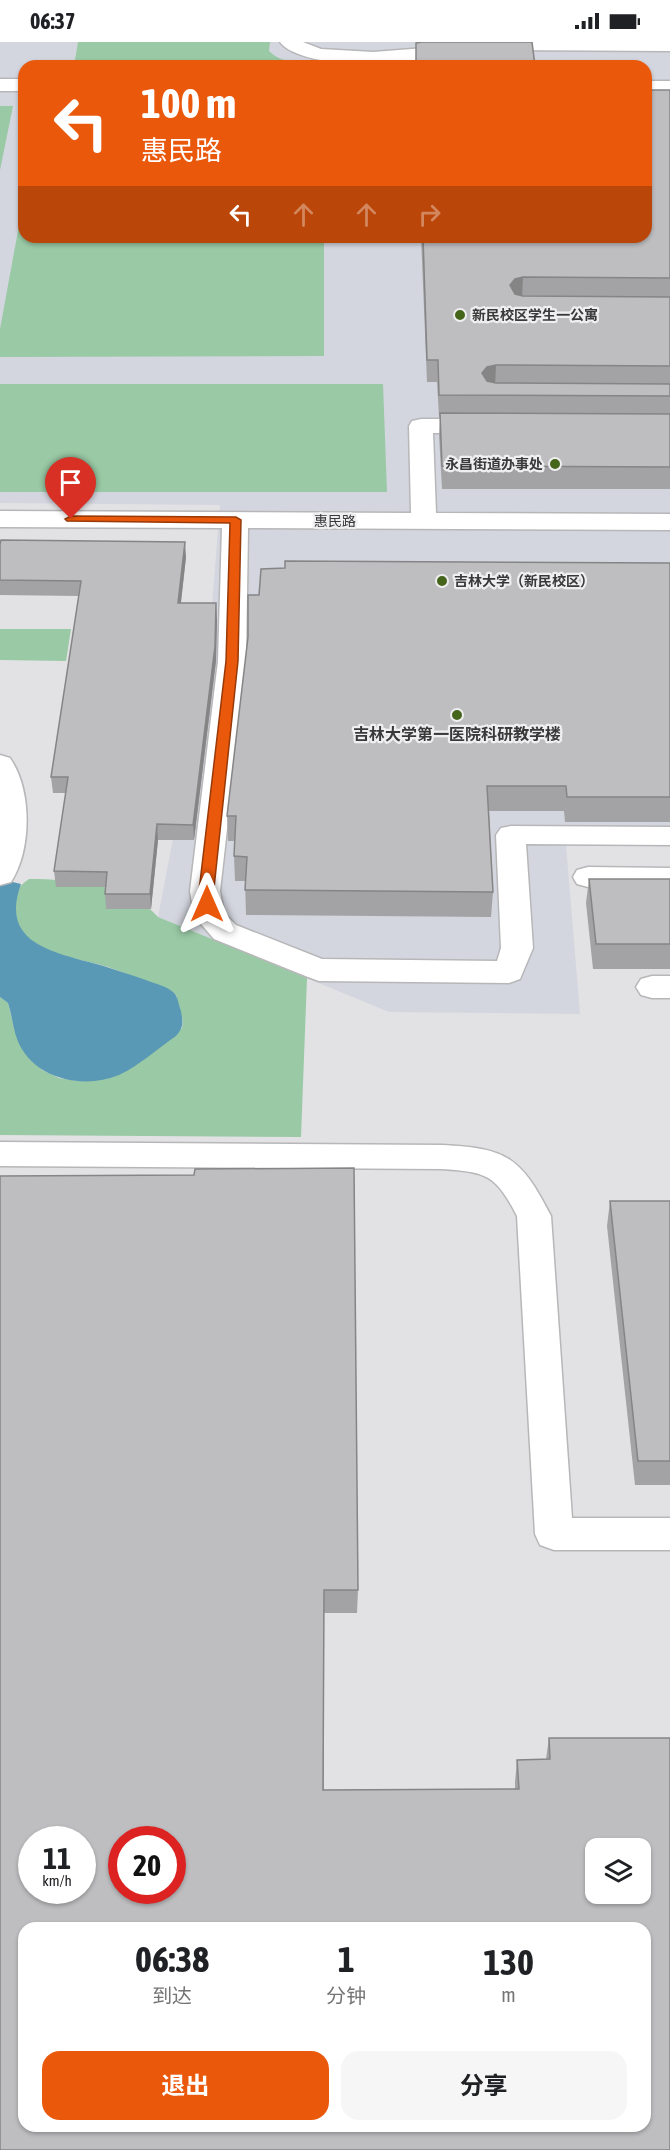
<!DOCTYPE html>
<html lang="zh">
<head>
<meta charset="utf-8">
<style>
	:root { --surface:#fff; --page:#f6f6f6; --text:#202124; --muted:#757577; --accent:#ea580c }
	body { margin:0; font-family:"Asap Condensed","Noto Sans SC",sans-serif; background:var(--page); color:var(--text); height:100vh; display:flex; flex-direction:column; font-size:22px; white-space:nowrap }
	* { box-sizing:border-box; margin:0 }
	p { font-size:20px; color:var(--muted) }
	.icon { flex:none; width:33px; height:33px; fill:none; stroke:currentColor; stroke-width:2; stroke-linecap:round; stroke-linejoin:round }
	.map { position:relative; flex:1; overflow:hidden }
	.panel { position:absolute; left:18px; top:1880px; width:633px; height:210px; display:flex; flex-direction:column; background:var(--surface); border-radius:18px; box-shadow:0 2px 4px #0004 }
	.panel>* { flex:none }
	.guide { position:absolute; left:18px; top:18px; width:634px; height:183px; border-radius:18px; box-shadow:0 2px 4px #0004; background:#ea580c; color:#fff; overflow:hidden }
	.buttons { position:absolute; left:585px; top:1796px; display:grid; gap:12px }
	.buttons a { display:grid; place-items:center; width:66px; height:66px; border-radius:12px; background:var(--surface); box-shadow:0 2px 4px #0004; font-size:30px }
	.speed { position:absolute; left:18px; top:1784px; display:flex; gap:12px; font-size:30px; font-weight:700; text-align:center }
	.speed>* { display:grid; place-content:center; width:78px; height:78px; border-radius:50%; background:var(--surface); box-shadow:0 2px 4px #0004; line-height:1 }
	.speed small { font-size:15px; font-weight:400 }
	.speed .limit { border:9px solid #d22; background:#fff; color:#111 }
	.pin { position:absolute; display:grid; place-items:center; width:51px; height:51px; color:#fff; margin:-62px -26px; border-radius:50% 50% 50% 0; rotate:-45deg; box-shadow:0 0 6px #0007 }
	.pin .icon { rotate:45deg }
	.me { position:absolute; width:66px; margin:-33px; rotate:0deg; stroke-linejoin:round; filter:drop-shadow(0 0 4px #0008) }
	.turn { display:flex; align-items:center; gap:21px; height:126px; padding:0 24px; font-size:27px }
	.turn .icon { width:78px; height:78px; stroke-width:2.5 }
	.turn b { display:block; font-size:42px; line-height:51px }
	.lanes { display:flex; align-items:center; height:57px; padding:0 24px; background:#0003; justify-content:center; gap:30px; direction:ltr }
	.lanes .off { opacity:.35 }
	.eta { display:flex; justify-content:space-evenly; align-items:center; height:102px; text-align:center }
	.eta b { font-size:36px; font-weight:700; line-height:42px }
	.action { display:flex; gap:12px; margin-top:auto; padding:12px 24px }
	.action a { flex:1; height:69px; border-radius:18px; background:var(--accent); color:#fff; font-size:24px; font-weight:700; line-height:69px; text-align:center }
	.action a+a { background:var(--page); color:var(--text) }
	.status { display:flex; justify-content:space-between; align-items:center; height:42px; padding:0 30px; background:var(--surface); direction:ltr }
	.status svg { height:16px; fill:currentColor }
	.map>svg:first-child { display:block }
</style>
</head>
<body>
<div class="status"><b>06:37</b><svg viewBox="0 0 49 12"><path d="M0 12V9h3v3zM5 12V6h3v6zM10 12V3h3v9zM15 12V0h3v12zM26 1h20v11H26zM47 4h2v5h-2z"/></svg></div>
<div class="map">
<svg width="670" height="2108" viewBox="0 0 670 2108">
	<rect width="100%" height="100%" fill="#e2e2e4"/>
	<path fill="#d4d6df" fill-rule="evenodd" d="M 0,0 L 670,0 L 670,803 L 566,803 L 580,972 L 389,970 L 158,875 L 208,614 L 220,463 L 0,461 ZM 24,24 L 646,24 L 646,195 L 24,195 Z"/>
	<g fill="#99c9a5">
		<path d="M 78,0 L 270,0 L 269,9 C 281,21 296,20 312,21 L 311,24 L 74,24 Z"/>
		<path d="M 0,64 L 13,64 L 0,128 Z"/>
		<path d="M 24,156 L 24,195 L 324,195 L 324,314 L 0,315 L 0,287 Z"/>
		<path d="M 0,342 L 383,342 L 387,450 L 0,450 Z"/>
		<path d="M 0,587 L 71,587 L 66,619 L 0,618 Z"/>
		<path d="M 29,837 C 70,837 130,842 158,875 L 307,936 L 301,1095 L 0,1093 L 0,955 L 8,961 L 17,996 L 26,1011 L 42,1028 L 59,1036 L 78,1039 L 100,1038 L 182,986 L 183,979 L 176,953 C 153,943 131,933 108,925 C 77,915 13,911 10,871 C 9,857 18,844 29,837 Z"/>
	</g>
	<path fill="#5a99b6" d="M 0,837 L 21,842 C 0,899 49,909 89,920 C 109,925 127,932 146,938 C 155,942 168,944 175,952 C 178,956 179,964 181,969 C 183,980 184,985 176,994 C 158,1006 139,1024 119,1033 C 83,1048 32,1037 17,997 C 13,986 12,973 8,961 L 0,955 Z"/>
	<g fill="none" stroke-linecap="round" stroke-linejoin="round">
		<defs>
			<g id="minor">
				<path d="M 280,0 L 303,0 L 321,7 L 373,10 L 425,6 L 443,0 L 467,0 C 446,30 301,30 280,0 Z"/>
				<path d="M 481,0 L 670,0 L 670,9 L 489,8 L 482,6 L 479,2 Z"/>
				<rect x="0" y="37" width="24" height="12"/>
				<rect x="646" y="39" width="24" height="12"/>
				<path d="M 421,377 L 485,377 L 494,379 L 497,384 L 494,389 L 485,391 L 433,391 L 436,471 L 670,472 L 670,488 L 248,486 L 246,619 L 220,849 L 224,871 L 236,883 L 322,917 L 497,919 L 501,906 L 496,793 L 501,786 L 511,784 L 670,785 L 670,803 L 526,802 L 533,906 L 520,937 L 509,941 L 319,939 L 308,935 L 214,897 L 194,874 L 190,849 L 218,619 L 222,486 L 0,485 L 0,469 L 411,471 L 409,384 L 412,379 Z"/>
				<path d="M 0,713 L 10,716 C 32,748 32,807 11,840 L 0,843 Z"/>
				<path d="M 588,825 L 670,826 L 670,846 L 588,845 L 577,842 L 573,835 L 577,828 Z"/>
				<path d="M 652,934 L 670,934 L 670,956 L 652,956 L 641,953 L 636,945 L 641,937 Z"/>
				<path d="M 0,1100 L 442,1103 C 508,1106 521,1116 551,1174 L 572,1476 L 670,1476 L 670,1508 L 554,1508 L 540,1503 L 535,1492 L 517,1174 C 496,1133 487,1130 442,1127 L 0,1124 Z"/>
			</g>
		</defs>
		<use href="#minor" stroke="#b7b7b9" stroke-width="3"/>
		<use href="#minor" fill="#fff" fill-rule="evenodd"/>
	</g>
	<g fill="#a3a3a5">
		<path d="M 670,48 L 670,447 L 442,447 L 439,393 L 440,375 L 439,375 L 437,340 L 427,340 L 421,195 L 646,195 Z"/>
		<path d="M 0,502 L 186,515 L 181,561 L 217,577 L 216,619 L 194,798 L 158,798 L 151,867 L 106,867 L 105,852 L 106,845 L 56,845 L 54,829 L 66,751 L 53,751 L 51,735 L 79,554 L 0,553 Z"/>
		<path d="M 670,521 L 670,780 L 565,780 L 564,769 L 489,769 L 493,850 L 491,875 L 246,873 L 245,839 L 235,839 L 234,814 L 235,799 L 228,799 L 227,774 L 259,553 Z"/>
		<path d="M 589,837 L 670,837 L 670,927 L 593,927 L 586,861 Z"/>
		<path d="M 0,1134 L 358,1548 L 357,1571 L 324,1571 L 324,1748 L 515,1747 L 515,1740 L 517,1718 L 546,1717 L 549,1696 L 670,1696 L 0,2108 Z"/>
		<path d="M 610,1159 L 670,1159 L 670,1443 L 635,1443 L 607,1184 Z"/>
	</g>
	<g fill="#858586">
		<path d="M 523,235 L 522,257 L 509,265 L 510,243 L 515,237 Z"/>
		<path d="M 496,323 L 495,345 L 481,353 L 482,331 L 487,325 Z"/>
		<path d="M 185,500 L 186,515 L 179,576 L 178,561 Z"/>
		<path d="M 216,561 L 217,577 L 216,619 L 194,798 L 193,783 Z"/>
		<path d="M 157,782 L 158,798 L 151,867 L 150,852 Z"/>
	</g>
	<g fill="#bebec0" stroke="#858586" stroke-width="1.5" fill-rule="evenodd">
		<path d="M 422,0 L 532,0 L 535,24 L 416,24 L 416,1 Z"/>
		<path d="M 646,48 L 670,48 L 670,236 L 523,235 L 515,237 L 510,243 L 515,252 L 523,254 L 670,255 L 670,324 L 496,323 L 487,325 L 482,331 L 487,339 L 496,341 L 670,342 L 670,354 L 439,353 L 438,318 L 427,318 L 423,195 L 646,195 Z"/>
		<path d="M 440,371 L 670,372 L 670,425 L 442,424 Z"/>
		<path d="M 1,498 L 185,500 L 178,561 L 216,561 L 215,604 L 193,783 L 157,782 L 150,852 L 105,852 L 107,830 L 54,829 L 68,735 L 51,735 L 81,539 L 0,538 L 0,502 Z"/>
		<path d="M 285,519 L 670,521 L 670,755 L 567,755 L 566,744 L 487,744 L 493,850 L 245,848 L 247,815 L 234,814 L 236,774 L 227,774 L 248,595 L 248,553 L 259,553 L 261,527 L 285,526 Z"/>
		<path d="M 589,837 L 670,837 L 670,902 L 596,902 Z"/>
		<path d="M 354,1126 L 358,1548 L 324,1548 L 323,1748 L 519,1747 L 517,1718 L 550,1717 L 549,1696 L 670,1696 L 670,2108 L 0,2108 L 0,1134 L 194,1133 L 195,1127 ZM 32,1797 L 82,1797 L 82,1848 L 32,1848 ZM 122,1797 L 172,1797 L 172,1848 L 122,1848 ZM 596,1806 L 640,1806 L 640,1851 L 596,1851 ZM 24,1886 L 645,1886 L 645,2084 L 24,2084 Z"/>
		<path d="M 610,1159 L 670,1159 L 670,1419 L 638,1419 Z"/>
	</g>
	<path fill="#ea580c" stroke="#983908" stroke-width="1.5" d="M 71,474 L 236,475 L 241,478 L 238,619 L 212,865 L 203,865 L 199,849 L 226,619 L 230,481 L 67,479 L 65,477 Z"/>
	<g fill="#45651b" stroke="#efeff1" stroke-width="2">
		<circle cx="460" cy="273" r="6"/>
		<circle cx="555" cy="422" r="6"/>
		<circle cx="442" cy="539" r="6"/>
		<circle cx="457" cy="673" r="6"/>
	</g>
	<g text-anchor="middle" stroke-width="4.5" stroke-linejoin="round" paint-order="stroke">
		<g font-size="14" font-weight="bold" fill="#39393a" stroke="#efeff1" text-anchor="start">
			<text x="472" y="278">新民校区学生一公寓</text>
			<text x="543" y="427" text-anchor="end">永昌街道办事处</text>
			<text x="454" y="544">吉林大学（新民校区）</text>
		</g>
		<g font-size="14" fill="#39393a" stroke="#efeff1">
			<text x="335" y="484">惠民路</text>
		</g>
		<g font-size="16" font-weight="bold" fill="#39393a" stroke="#efeff1">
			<text x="457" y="698">吉林大学第一医院科研教学楼</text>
		</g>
	</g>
</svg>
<div class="buttons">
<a><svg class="icon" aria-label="layers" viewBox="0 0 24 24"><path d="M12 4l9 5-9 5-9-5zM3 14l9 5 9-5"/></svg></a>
</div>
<div class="speed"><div>11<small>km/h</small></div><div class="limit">20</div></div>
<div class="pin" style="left:71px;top:477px;background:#d93025"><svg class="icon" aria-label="arrive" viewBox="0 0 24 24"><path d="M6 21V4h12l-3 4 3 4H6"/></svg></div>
<svg class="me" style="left:207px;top:862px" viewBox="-20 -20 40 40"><path d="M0-17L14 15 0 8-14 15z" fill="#ea580c" stroke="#fff" stroke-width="4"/></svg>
<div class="guide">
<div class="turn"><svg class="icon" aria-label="left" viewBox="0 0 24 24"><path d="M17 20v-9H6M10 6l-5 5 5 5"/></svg><div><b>100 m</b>惠民路</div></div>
<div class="lanes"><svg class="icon" aria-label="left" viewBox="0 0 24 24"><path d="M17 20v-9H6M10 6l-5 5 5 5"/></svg><svg class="icon off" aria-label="ahead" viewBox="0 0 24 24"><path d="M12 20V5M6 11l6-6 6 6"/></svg><svg class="icon off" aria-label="ahead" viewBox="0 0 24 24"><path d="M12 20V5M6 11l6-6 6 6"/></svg><svg class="icon off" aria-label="right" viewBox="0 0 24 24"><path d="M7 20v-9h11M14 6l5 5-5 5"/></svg></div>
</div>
<section class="panel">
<div class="eta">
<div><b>06:38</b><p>到达</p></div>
<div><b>1</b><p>分钟</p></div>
<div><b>130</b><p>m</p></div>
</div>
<div class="action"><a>退出</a><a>分享</a></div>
</section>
</div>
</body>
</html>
